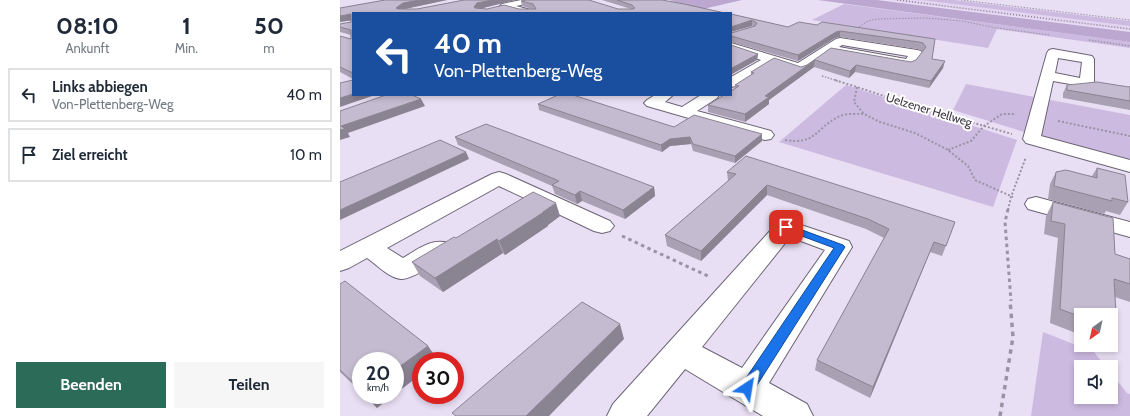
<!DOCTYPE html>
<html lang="de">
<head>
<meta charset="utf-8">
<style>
	:root { --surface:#fff; --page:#f6f6f7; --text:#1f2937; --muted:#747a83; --line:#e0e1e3; --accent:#2d6b59 }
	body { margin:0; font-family:Cabin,sans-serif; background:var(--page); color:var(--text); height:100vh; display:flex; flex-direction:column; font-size:15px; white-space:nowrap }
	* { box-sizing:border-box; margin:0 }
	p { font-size:13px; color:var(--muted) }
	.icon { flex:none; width:22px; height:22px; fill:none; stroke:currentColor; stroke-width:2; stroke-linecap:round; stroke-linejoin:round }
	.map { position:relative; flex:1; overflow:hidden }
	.details { display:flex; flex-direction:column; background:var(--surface); width:340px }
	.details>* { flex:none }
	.guide { position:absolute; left:12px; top:12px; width:380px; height:84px; border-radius:0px; box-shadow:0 2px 6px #0003; background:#1a4fa0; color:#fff; overflow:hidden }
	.needle { width:26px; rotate:213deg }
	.tools { position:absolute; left:734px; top:308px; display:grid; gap:8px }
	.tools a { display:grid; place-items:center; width:44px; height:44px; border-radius:0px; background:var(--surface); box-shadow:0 2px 6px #0003; font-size:20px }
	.speed { position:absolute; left:12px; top:352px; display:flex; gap:8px; font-size:20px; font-weight:700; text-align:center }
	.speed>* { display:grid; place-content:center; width:52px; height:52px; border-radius:50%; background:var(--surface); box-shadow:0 2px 6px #0003; line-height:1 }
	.speed small { font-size:10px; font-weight:400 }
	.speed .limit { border:6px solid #d22; background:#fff; color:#111 }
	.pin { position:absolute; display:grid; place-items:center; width:34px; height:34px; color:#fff; margin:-17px; border-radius:8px; box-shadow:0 2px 6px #0006 }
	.me { position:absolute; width:44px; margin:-22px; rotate:33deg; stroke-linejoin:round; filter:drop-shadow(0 0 3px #0008) }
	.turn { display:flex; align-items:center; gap:14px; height:84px; padding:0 16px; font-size:18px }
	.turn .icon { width:52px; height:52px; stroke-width:2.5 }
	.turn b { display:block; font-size:28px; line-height:34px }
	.eta { display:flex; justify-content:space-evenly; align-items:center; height:68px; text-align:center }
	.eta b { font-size:24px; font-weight:700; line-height:28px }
	.cta { display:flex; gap:8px; margin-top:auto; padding:8px 16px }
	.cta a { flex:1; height:46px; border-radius:0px; background:var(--accent); color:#fff; font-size:16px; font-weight:700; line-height:46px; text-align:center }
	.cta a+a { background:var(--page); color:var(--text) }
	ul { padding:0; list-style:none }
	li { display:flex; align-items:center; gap:12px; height:54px; margin:0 8px 6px; padding:0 8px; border:2px solid var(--line); border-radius:0px }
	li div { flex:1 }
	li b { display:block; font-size:15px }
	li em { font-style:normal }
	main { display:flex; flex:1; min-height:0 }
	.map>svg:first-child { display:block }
</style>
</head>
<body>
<main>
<section class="details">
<div class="eta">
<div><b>08:10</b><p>Ankunft</p></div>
<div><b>1</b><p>Min.</p></div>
<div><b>50</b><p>m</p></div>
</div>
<ul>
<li><svg class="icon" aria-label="left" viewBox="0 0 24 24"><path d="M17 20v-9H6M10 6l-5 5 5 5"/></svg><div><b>Links abbiegen</b><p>Von-Plettenberg-Weg</p></div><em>40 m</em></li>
<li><svg class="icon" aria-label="arrive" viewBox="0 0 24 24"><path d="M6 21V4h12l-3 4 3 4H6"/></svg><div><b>Ziel erreicht</b></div><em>10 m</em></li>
</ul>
<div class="cta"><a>Beenden</a><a>Teilen</a></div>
</section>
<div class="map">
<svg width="790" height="416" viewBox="0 0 790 416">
	<rect width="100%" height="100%" fill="#e9dff4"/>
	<path fill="#e3d5f2" d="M 547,0 L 582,0 L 790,26 L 790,31 Z"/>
	<g fill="#cdbae1">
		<path d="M 582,0 L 614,0 L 790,21 L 790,26 Z"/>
		<path d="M 504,4 L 790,42 L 790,48 L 657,29 L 648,48 L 472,20 Z"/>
		<path d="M 626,84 L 790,115 L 790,160 L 707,139 L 613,110 Z"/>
		<path d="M 506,85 L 677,140 L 653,207 L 439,142 Z"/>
		<path d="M 703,332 L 754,352 L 766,367 L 741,367 L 741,397 L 771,397 L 771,373 L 787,393 L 790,394 L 790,416 L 691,416 Z"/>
	</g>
	<g fill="#bba7d0">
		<path d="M 329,0 L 402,0 L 359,10 Z"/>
		<path d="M 478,0 L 537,0 L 790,32 L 790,42 Z"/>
	</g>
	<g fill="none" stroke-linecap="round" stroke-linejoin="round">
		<defs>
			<g id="street">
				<path d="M 181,0 L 197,0 L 196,2 L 176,6 L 194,11 L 196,13 L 180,13 L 162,8 L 160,6 L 162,4 Z"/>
				<path d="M 500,38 L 577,50 L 581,51 L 583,54 L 573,66 L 569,67 L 490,53 L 465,71 L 460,72 L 433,63 L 396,86 L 391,87 L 391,77 L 421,60 L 391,50 L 391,43 L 458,63 L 496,39 ZM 502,45 L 568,56 L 566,59 L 499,47 Z"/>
				<path d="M 713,49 L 752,56 L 754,59 L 754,83 L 752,86 L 747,87 L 713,81 L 701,136 L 790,160 L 790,172 L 686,143 L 683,139 L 707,53 L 709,50 ZM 718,58 L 742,62 L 740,78 L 715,73 Z"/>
				<path d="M 315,95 L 333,95 L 325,102 L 342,107 L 361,95 L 379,95 L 377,98 L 357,111 L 431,131 L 434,135 L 431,139 L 425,140 L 307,106 L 304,103 L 307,100 Z"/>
				<path d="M 159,172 L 166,174 L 270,221 L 274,226 L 270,231 L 262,233 L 254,231 L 159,186 L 47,248 L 63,258 C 77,250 91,238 108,243 L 111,249 L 108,255 C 98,261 72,280 61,279 C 49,278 37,265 27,258 L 9,268 L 0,271 L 0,251 L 152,174 Z"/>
				<path d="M 696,197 L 790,222 L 790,237 L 688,209 L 685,204 L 688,199 Z"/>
				<path d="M 446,220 L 509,241 L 512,247 L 429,383 L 467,404 L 473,416 L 423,416 L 345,369 L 307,416 L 267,416 L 273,404 L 438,222 ZM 450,237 L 485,250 L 402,368 L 362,347 Z"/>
			</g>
		</defs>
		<use href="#street" stroke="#6c6375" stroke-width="2"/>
		<g stroke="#9b93a3" stroke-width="1" stroke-dasharray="1.5 1.5" stroke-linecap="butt">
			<path d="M 621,0 L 790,20"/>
			<path d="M 519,27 L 528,21 L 537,19 L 586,18 L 622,21 L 657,28 L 710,35"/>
		</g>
		<g stroke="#9b93a3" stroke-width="1.5" stroke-dasharray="1.5 1.5" stroke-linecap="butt">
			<path d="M 749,40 L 790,46"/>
			<path d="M 482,76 L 498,81"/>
		</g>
		<g stroke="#9b93a3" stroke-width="2" stroke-dasharray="2 2" stroke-linecap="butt">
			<path d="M 495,80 L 575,106 L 672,134"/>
			<path d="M 517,87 L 514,102 L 524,114 L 540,122 L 575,133 L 608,150 L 628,166 L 635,180 L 673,197"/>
			<path d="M 718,121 L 790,136"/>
			<path d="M 445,140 C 476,145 475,129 498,117 C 505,113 515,114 523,114"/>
			<path d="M 608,150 L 631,141 L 644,126 L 662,114 L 676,114"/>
			<path d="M 668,210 L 671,197 L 686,157"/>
		</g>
		<g stroke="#9b93a3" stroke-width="3" stroke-dasharray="3.5 3.5" stroke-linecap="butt">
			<path d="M 668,209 L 665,222 L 671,301"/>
			<path d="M 282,236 L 370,277"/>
		</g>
		<path stroke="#9b93a3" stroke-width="3.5" stroke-dasharray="4.5 4.5" stroke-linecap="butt" d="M 660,416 L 673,337 L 670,300"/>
		<use href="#street" fill="#fff" fill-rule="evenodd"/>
		<path stroke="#88818f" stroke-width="1.5" stroke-dasharray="1 2" stroke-linecap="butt" d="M 557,0 L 790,29"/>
	</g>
	<g fill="#a9a1b3">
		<path d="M 45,0 L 107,0 L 64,9 L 77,9 L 124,0 L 175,0 L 139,9 L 192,9 L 182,6 L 181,1 L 278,9 L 291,9 L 262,0 L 322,0 L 385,13 L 13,13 L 13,79 L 0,72 L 0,36 L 11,39 L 11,35 L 0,32 L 0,24 L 11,22 L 11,20 L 0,22 L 0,8 Z"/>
		<path d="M 391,14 L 448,27 L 477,25 L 595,39 L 592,59 L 603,68 L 589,88 L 515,72 L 509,78 L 474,67 L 429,100 L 429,104 L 405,122 L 368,112 L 368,105 L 395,88 L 395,85 L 411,75 L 411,72 L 461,67 L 467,65 L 491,48 L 571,62 L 576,60 L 583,51 L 581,50 L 577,49 L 500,37 L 495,38 L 458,61 L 391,42 L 391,33 L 413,26 Z"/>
		<path d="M 391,45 L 418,54 L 417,60 L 392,74 L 391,74 Z"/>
		<path d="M 727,85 L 789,87 L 790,86 L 790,110 L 723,98 L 723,93 Z"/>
		<path d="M 198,104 L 334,127 L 422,141 L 395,163 L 353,151 L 351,144 L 330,146 L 322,152 L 199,110 Z"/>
		<path d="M 115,137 L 314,187 L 315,196 L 285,219 L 242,201 L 237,204 L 215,194 L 212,186 L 118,145 Z"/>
		<path d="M 757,168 L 788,202 L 780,215 L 766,211 L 764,214 L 708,199 L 710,184 L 716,172 L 752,176 Z"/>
		<path d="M 387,172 L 615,222 L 602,256 L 590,252 L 530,398 L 475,370 L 477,360 L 544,238 L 526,229 L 427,195 L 361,261 L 327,246 L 325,235 L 388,181 Z"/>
		<path d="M 713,202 L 775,254 L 790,259 L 790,302 L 775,297 L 777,330 L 771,337 L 771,315 L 741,315 L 741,335 L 710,323 L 718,238 L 704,234 L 706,216 Z"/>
		<path d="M 220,216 L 208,225 L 208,226 L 165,255 L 163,253 L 103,292 L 80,276 L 72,262 L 116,238 Z"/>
		<path d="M 0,284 L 88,346 L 98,361 L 55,394 L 55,361 L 21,361 L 21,392 L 0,372 Z"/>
		<path d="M 24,395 L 53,395 L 37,408 Z"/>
	</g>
	<g fill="#8a8392">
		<path d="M 80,0 L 107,0 L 65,9 L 59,13 L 56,8 L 63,3 Z"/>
		<path d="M 152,0 L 175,0 L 139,9 L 136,12 L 134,7 L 137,3 Z"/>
		<path d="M 11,14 L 13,20 L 0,22 L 0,16 Z"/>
		<path d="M 412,20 L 412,26 L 391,32 L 391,27 Z"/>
		<path d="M 500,31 L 500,37 L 495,38 L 458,61 L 458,55 L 496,32 Z"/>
		<path d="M 418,54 L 417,60 L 392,74 L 392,68 Z"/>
		<path d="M 475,60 L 474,67 L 429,100 L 429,104 L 405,122 L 405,114 L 425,96 Z"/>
		<path d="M 605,61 L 603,68 L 589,88 L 591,81 Z"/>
		<path d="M 516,65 L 515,72 L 509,78 L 510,71 Z"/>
		<path d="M 13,94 L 13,95 L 35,95 L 0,107 L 0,98 Z"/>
		<path d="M 81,99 L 85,106 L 8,133 L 10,137 L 0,140 L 0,130 L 1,126 Z"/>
		<path d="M 422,134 L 422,141 L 395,163 L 395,156 Z"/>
		<path d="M 350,137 L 351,144 L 330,146 L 322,152 L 321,145 L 330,139 Z"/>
		<path d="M 126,152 L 129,159 L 0,220 L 0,210 Z"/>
		<path d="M 427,185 L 427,195 L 361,261 L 361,251 Z"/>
		<path d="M 314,187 L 315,196 L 285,219 L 283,210 Z"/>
		<path d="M 240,191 L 242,201 L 237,204 L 235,195 Z"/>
		<path d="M 216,203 L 220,216 L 208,225 L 208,226 L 165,255 L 159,241 Z"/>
		<path d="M 157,239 L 163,253 L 103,292 L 95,278 Z"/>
		<path d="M 594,242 L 590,252 L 530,398 L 533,387 Z"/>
		<path d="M 280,324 L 284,339 L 209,416 L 186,416 Z"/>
		<path d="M 88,346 L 98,361 L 81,361 L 81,374 L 55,394 L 55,370 Z"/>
		<path d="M 26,395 L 53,395 L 37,408 Z"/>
	</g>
	<g fill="#c5bbd0" stroke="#8a8392">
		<path d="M 45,0 L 80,0 L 63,3 L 56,8 L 58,9 L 77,9 L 124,0 L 152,0 L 137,3 L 134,7 L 135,8 L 147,9 L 164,5 L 179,9 L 196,9 L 193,4 L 181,1 L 187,0 L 249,0 L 278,9 L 293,9 L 295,8 L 292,5 L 277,0 L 322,0 L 344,4 L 385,13 L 13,13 L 13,73 L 0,67 L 0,36 L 11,39 L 11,30 L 0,27 L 0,24 L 11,22 L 11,14 L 0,16 L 0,8 Z"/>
		<path d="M 391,14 L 448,27 L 459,22 L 477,25 L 482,22 L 595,39 L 592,59 L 605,61 L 591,81 L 516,65 L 510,71 L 475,60 L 425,96 L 429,97 L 405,114 L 368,105 L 384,95 L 391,95 L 391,91 L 399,86 L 395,85 L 414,73 L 411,72 L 434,58 L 461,67 L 467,65 L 491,48 L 571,62 L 576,60 L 586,47 L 583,43 L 579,42 L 500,31 L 496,32 L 458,55 L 391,36 L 391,33 L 415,26 L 417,23 L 412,20 L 391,27 Z"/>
		<path d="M 391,45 L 418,54 L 392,68 L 391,67 Z"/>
		<path d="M 13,80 L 13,94 L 0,98 L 0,83 Z"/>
		<path d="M 757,82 L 789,87 L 790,86 L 790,101 L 727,90 L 727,85 Z"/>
		<path d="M 46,95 L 72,95 L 81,99 L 1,126 L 5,129 L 0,130 L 0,111 Z"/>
		<path d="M 218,95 L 233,95 L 334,127 L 354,115 L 422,134 L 395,156 L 353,144 L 350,137 L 330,139 L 321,145 L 198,104 Z"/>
		<path d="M 146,124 L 314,187 L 283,210 L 240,191 L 235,195 L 212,185 L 219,181 L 115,137 Z"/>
		<path d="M 100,140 L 126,152 L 0,210 L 0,182 Z"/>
		<path d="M 406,156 L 615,222 L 606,246 L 594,242 L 533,387 L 477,360 L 549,229 L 528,219 L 427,185 L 361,251 L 325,235 L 396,174 L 387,172 Z"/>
		<path d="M 757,168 L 785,175 L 788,202 L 772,198 L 772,201 L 714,186 L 716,172 L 726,170 L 757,178 Z"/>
		<path d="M 193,192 L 216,203 L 203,212 L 204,212 L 159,241 L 157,239 L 95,278 L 72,262 L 114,237 L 116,238 Z"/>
		<path d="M 713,202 L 773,218 L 775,254 L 790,259 L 790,284 L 774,279 L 777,330 L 771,327 L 771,315 L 741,315 L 741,317 L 720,309 L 725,224 L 711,221 Z"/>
		<path d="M 5,281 L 88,346 L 55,370 L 55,361 L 21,361 L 21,390 L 0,370 L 0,284 Z"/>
		<path d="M 242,302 L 280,324 L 186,416 L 116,416 L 112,413 Z"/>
	</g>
	<path fill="#1a73e8" stroke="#114b97" d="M 446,224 L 503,245 L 505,247 L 412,393 L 407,395 L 402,393 L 400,388 L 402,384 L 494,248 L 443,229 L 441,227 Z"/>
	<g text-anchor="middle" stroke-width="4" stroke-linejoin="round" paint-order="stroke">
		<g font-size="12" fill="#3d3841" stroke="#fff">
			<text transform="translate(589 110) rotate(17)" y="4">Uelzener Hellweg</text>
		</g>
	</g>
</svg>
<div class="tools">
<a><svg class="needle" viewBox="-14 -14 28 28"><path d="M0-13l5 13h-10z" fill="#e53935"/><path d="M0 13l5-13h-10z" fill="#747a83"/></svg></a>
<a><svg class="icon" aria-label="sound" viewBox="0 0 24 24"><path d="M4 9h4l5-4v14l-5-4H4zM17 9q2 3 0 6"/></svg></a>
</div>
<div class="speed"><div>20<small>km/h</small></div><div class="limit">30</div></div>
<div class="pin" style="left:446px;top:227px;background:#d93025"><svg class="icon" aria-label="arrive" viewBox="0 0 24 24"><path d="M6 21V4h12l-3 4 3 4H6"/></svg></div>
<svg class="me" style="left:407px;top:388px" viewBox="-20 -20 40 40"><path d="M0-17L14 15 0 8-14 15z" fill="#1a73e8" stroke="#fff" stroke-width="4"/></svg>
<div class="guide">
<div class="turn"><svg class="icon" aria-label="left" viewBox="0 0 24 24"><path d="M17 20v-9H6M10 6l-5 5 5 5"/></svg><div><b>40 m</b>Von-Plettenberg-Weg</div></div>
</div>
</div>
</main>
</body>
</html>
